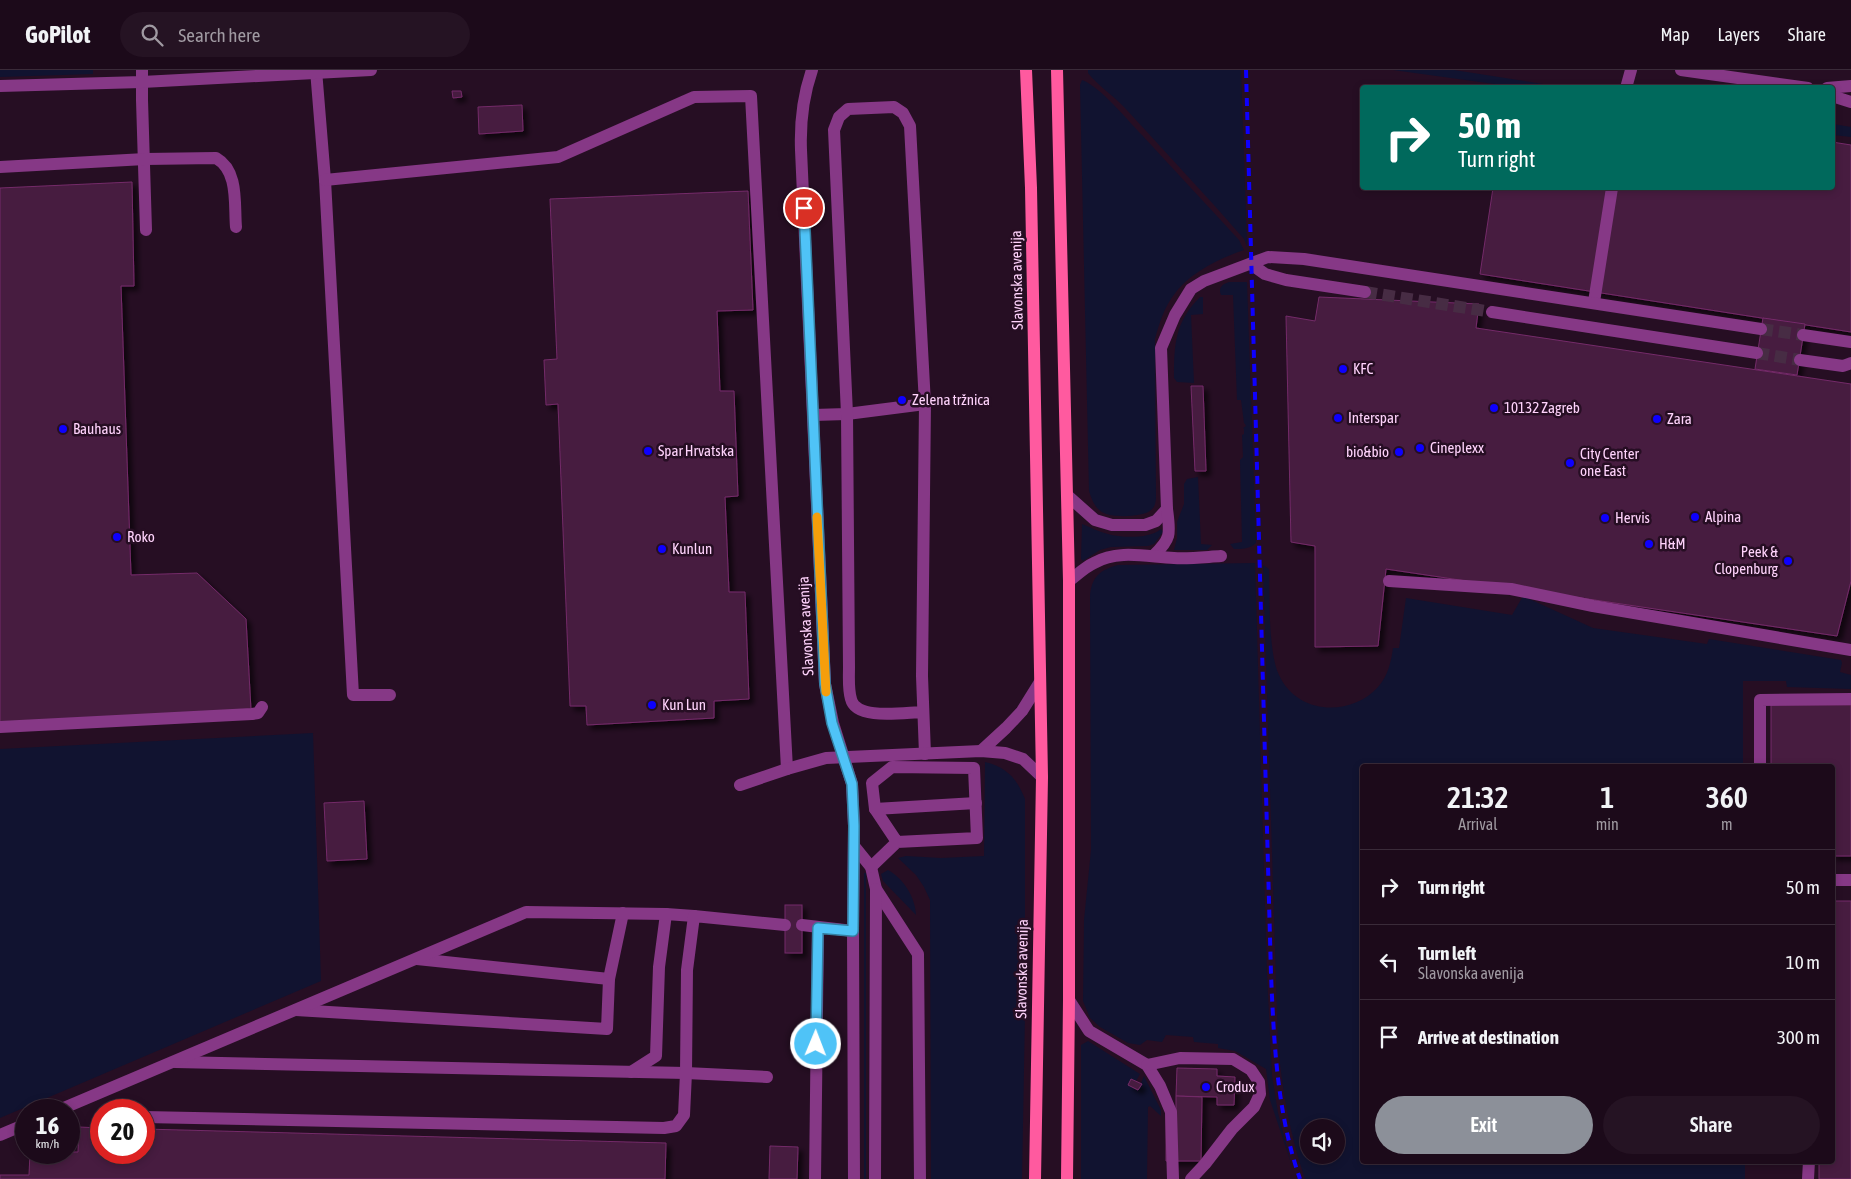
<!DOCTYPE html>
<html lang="en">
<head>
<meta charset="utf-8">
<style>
	:root { --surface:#1c0a1a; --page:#251323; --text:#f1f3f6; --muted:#a09aa2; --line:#3a2b39; --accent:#8c9099 }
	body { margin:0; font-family:"Asap Condensed",sans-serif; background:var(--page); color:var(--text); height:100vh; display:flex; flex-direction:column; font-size:19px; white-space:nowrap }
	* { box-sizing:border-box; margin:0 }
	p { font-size:16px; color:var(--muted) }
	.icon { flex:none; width:28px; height:28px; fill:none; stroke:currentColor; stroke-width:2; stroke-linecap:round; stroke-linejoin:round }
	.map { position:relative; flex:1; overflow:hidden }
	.side { position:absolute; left:1360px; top:694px; width:475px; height:400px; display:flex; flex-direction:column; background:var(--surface); border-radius:5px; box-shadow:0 2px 8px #0003,0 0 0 1px var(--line) }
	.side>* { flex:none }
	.top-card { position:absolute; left:1360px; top:15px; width:475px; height:105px; border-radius:5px; box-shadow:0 2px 8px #0003,0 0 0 1px var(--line); background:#00695c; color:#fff; overflow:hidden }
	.tools { position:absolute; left:1300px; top:1049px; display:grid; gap:10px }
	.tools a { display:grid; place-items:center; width:45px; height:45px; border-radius:50%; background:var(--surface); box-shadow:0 2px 8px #0003,0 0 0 1px var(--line); font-size:25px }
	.speed { position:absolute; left:15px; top:1029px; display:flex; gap:10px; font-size:25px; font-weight:700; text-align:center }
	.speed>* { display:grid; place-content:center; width:65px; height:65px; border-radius:50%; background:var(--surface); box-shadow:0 2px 8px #0003,0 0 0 1px var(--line); line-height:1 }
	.speed small { font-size:12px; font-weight:400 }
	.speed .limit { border:8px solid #d22; background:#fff; color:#111 }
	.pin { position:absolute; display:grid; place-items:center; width:42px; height:42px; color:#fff; margin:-21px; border:2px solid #fff; border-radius:50%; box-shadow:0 1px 5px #0007 }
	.me { position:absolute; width:55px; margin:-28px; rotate:1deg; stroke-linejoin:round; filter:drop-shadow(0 0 4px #0008) }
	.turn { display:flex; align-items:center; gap:18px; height:105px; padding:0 15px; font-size:22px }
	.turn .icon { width:65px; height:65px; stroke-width:2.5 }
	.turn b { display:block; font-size:35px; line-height:42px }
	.eta { display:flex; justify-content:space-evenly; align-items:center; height:85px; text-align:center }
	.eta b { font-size:30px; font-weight:600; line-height:35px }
	.cta { display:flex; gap:10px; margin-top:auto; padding:10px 15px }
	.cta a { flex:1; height:58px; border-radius:30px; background:var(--accent); color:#fff; font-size:20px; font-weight:600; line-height:58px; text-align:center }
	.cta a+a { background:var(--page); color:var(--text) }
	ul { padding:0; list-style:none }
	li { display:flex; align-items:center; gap:15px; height:75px; padding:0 15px; border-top:1px solid var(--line) }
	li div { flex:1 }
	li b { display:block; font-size:19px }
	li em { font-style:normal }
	header { display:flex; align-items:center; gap:30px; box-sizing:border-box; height:70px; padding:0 25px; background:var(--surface); border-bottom:1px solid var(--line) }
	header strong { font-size:24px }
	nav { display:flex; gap:28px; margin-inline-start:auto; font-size:18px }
	.search { width:350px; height:45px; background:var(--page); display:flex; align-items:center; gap:12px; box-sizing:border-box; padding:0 18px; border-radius:28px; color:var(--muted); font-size:19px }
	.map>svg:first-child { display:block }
</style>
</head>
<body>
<header>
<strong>GoPilot</strong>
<div class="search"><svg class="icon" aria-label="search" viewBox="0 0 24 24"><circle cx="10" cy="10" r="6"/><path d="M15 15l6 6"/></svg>Search here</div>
<nav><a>Map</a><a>Layers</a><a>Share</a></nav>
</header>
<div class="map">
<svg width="1851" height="1109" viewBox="0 0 1851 1109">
	<defs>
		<filter id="shadow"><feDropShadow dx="4.5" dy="4.5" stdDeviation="2.5" flood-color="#0009"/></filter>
	</defs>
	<rect width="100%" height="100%" fill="#260e23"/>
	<g fill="#111330" fill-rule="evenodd">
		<path d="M 0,0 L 93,0 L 93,4 L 0,7 Z"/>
		<path d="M 1088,0 L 1241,0 L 1247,176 L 1244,169 C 1205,124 1164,81 1124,37 C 1113,25 1098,16 1088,3 Z"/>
		<path d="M 1393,0 L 1454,0 L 1562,17 L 1516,17 Z"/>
		<path d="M 1082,10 C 1101,17 1127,50 1142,65 C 1174,100 1207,135 1239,170 L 1244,180 C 1218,189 1189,203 1173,226 C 1164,238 1159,254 1155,269 L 1156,429 C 1155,434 1155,437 1151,440 C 1144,447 1113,448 1104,443 C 1095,439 1092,430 1089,421 L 1080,15 Z"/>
		<path d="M 1833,54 L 1851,57 L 1851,67 L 1833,65 Z"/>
		<path d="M 1229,212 L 1247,212 L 1256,473 C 1250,479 1242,479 1234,479 L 1230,474 L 1242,472 L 1240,390 L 1243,387 L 1242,365 L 1244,364 L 1244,359 L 1243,358 L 1246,356 L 1245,354 L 1244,353 L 1241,330 L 1237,330 L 1233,225 L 1221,225 C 1218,218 1222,214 1229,212 Z"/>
		<path d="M 1200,227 L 1203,227 L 1203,244 L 1191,245 L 1194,313 L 1177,312 L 1174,308 C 1174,274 1175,252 1200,227 Z"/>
		<path d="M 1198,407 L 1201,474 L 1212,475 L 1207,480 L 1174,480 L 1177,468 L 1177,452 L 1184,434 L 1184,414 L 1187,409 Z"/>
		<path d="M 1082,454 C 1090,457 1099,462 1108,464 C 1122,468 1149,469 1161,459 L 1163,462 L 1154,474 L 1148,476 L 1111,477 L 1100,480 L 1083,491 L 1081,489 Z"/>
		<path d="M 1255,493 L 1267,905 L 1272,1005 L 1278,1043 L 1291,1093 L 1270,1030 L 1266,999 L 1235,981 L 1218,978 L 1218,974 L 1194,972 L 1193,967 L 1166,965 L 1162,972 L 1147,970 L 1140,975 L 1128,973 L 1100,957 L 1090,948 L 1083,931 L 1084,850 L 1091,780 L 1090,527 C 1091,508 1099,500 1118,495 Z"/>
		<path d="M 1263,495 L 1269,499 C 1270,527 1268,582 1279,605 C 1297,645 1351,647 1378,617 C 1388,606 1391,592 1393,578 L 1399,578 L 1406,528 L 1512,545 L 1523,526 L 1593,558 L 1707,574 L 1709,569 L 1841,590 L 1842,593 L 1840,602 L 1851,605 L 1851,619 L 1787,617 L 1786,611 L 1743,611 L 1743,696 L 1362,696 L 1362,1091 L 1745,1091 L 1745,1109 L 1305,1109 C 1290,1065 1282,1020 1278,974 ZM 1309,1058 L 1336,1058 L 1336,1085 L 1309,1085 Z"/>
		<path d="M 313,663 L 321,911 L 0,1048 L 0,679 Z"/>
		<path d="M 985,692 C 1007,697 1017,709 1025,729 L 1025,944 L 1022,1109 L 931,1109 L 930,830 L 924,817 L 916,805 L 898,788 L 906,786 L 941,788 L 984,786 Z"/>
		<path d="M 888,800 C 904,809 915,827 916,845 L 883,811 L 881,804 Z"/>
		<rect x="864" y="803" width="2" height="306"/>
		<path d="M 1088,971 L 1140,1004 L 1136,1011 L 1131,1009 L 1129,1015 L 1138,1020 L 1144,1006 L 1161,1040 L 1161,1046 L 1150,1036 L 1148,1037 L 1147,1109 L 1081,1109 L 1081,975 Z"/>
	</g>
	<g fill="#471a40" stroke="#742b69" filter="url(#shadow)">
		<path d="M 452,21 L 461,21 L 462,27 L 453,28 Z"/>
		<path d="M 522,35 L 523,61 L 479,64 L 478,37 Z"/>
		<path d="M 1832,72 L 1851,75 L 1851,262 L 1480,204 L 1493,118 L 1832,118 Z"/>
		<path d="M 132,112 L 134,216 L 121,216 L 131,505 L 197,503 L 246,549 L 251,640 L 0,653 L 0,118 Z"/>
		<path d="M 748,121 L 753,240 L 717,241 L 720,321 L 734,321 L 738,426 L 725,427 L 729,522 L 745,522 L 749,629 L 714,631 L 714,648 L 587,655 L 586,636 L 570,636 L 558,334 L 546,335 L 544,290 L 557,289 L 550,129 Z"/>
		<path d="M 1319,227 L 1479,234 L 1476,258 L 1851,314 L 1851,511 L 1837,566 L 1386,499 L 1378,576 L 1315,577 L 1315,476 L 1291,472 L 1286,246 L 1315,251 Z"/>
		<path d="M 1763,248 L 1805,254 L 1797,305 L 1755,299 Z"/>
		<path d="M 1191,316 L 1203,316 L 1206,401 L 1195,401 Z"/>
		<path d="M 1771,635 L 1851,635 L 1851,786 L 1832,786 L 1832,696 L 1771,696 Z"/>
		<path d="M 364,731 L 367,789 L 327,791 L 324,733 Z"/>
		<path d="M 1832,831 L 1851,831 L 1851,1109 L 1819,1109 L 1819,1091 L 1832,1091 Z"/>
		<rect x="785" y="835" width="17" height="48"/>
		<path d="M 1177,998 L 1217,999 L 1217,1006 L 1235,1007 L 1234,1035 L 1217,1035 L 1217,1027 L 1176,1026 Z"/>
		<path d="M 1131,1009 L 1142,1014 L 1138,1020 L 1128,1015 Z"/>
		<path d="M 1176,1026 L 1202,1027 L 1201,1091 L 1166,1091 L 1166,1042 L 1176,1042 Z"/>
		<path d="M 79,1057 L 101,1058 L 101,1082 L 144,1082 L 144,1059 L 666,1073 L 665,1109 L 0,1109 L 0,1105 L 29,1105 L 30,1082 L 78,1082 Z"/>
		<path d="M 770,1076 L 798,1077 L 797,1109 L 769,1109 Z"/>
	</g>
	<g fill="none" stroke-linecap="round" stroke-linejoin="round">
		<g stroke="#472c44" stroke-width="12" stroke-dasharray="12 6" stroke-linecap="butt">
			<path d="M 1365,222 L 1492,242"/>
			<path d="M 1761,259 L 1803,265"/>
			<path d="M 1757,283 L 1800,290"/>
		</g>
		<g stroke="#863886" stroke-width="12">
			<path d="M 142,0 L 142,30 L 146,160"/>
			<path d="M 316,0 L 325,110 L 353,625 L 390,625"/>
			<path d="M 812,0 C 803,26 800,53 801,80 L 825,614 L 833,653 L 852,714 L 854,756 L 853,861 L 854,1109"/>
			<path d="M 1681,0 L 1808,18"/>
			<path d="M 0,16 L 142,12 L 371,0"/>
			<path d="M 1626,18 L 1631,0"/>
			<path d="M 1827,18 L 1851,16"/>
			<path d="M 1832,26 L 1851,32"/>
			<path d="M 0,97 L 145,89 L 216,88 C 239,101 234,134 236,157"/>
			<path d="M 325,110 L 558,87 L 694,27 L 751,26 L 787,699"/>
			<path d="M 1251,194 L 1265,204 L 1286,210 L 1365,222"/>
			<path d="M 1594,232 L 1612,118"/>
			<path d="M 1492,242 L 1757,283"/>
			<path d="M 1803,265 L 1851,272"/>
			<path d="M 1800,290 L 1843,296 L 1851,293"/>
			<path d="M 813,345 L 847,344 L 925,334"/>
			<path d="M 1068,426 L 1095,450 L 1112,455 L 1145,455 L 1156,451 L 1167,439"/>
			<path d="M 1154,485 C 1172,468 1170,463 1167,439 L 1161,278 L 1175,245 L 1191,219 L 1204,211 L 1268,187 L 1304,189 L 1761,259"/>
			<path d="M 1069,511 C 1077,505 1085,497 1094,493 C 1118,479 1148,487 1174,488 C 1189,489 1205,487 1221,486"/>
			<path d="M 1389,511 L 1511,519 L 1593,536 L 1851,580"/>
			<path d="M 923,642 C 906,642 856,651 851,629 C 848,619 849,607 849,597 L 847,344 L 834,60 L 839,47 L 848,39 L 894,37 L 903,43 L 910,56 L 925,334 L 922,606 L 925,684"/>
			<path d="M 0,657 L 252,644 L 258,643 L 262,637"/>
			<path d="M 981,681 L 1006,658 L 1022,641 L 1040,612"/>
			<path d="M 1760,696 L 1760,630 L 1851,629"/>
			<path d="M 740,715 L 787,699 L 826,688 L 981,681 L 1005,683 L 1023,689 L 1042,707"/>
			<path d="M 875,739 L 976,733"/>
			<path d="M 854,776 L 871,797 L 876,819 L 918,884 L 920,1109"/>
			<path d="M 871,797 L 897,772 L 977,768 L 974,698 L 892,697 L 872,713 L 875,739 L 897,772"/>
			<path d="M 1832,810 L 1851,810"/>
			<path d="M 802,855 L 853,861"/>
			<path d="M 417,889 L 609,909"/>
			<path d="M 1069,930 L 1089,961 L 1147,995 L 1160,1016 L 1171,1042 L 1173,1109"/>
			<path d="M 296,940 L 607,959 L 609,909 L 623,843"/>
			<path d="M 175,992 L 686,1003 L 767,1007"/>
			<path d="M 1147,995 L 1180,988 L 1233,989 L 1251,1000 L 1259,1012 L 1260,1024 L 1254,1037 L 1232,1059 L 1205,1094 L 1191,1109"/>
			<path d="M 631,1002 L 656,986 L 659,897 L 666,844"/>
			<path d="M 59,1040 L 526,842 L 666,844 L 694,846"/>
			<path d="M 144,1047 L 664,1058 L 676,1056 L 684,1045 L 686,1003 L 687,900 L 694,846 L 785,855"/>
			<path d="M 0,1065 L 26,1054"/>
			<path d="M 815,1109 L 818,858"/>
			<path d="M 875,1109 L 876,819"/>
			<path d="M 1808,1109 L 1809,1091"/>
		</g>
		<g stroke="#ff5a9f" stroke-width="12">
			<path d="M 1026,0 L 1031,118 L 1042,707 L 1035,1109"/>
			<path d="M 1057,0 L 1069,511 L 1069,930 L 1067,1109"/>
		</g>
		<path stroke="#0e00fe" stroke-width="4" stroke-dasharray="8 6" stroke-linecap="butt" d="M 1246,0 L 1271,904 C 1274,974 1277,1043 1300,1109"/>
	</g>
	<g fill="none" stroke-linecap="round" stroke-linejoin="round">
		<defs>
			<path id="route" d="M 804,138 L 825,614 L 832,653 L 852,714 L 854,756 L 853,861 L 818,858 L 816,974"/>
		</defs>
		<use href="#route" stroke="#337fa1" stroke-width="12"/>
		<use href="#route" stroke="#4fc3f7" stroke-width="9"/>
		<path stroke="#f59e0b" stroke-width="9" d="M 817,447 L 826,622"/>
	</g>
	<g fill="#0e00fe" stroke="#260e23" stroke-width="2">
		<circle cx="1343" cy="299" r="5"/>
		<circle cx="902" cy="330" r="5"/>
		<circle cx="1494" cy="338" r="5"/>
		<circle cx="1338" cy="348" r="5"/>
		<circle cx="1657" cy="349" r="5"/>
		<circle cx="63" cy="359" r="5"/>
		<circle cx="1420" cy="378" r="5"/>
		<circle cx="648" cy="381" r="5"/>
		<circle cx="1399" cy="382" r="5"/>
		<circle cx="1570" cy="393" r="5"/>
		<circle cx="1695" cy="447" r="5"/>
		<circle cx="1605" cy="448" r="5"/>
		<circle cx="117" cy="467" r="5"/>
		<circle cx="1649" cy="474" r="5"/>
		<circle cx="662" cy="479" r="5"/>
		<circle cx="1788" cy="491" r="5"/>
		<circle cx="652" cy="635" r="5"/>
		<circle cx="1206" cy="1017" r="5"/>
	</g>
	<g text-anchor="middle" stroke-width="5" stroke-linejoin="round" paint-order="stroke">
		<g font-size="15" fill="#ffd3fc" stroke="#260e23">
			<text transform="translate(1017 210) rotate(-91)" y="5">Slavonska avenija</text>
			<text transform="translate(806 556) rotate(-93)" y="5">Slavonska avenija</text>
			<text transform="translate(1022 899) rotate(-89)" y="5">Slavonska avenija</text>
		</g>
		<g font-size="15" fill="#ffd3fc" stroke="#260e23" text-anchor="start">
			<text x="1353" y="304">KFC</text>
			<text x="912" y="335">Zelena tržnica</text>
			<text x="1504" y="343">10132 Zagreb</text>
			<text x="1348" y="353">Interspar</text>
			<text x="1667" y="354">Zara</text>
			<text x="73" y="364">Bauhaus</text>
			<text x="1430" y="383">Cineplexx</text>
			<text x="658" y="386">Spar Hrvatska</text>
			<text x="1389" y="387" text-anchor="end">bio&amp;bio</text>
			<text x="1580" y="389">City Center<tspan x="1580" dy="17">one East</tspan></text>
			<text x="1705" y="452">Alpina</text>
			<text x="1615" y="453">Hervis</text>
			<text x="127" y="472">Roko</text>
			<text x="1659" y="479">H&amp;M</text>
			<text x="672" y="484">Kunlun</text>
			<text x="1778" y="487" text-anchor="end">Peek &amp;<tspan x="1778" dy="17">Clopenburg</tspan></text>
			<text x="662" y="640">Kun Lun</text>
			<text x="1216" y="1022">Crodux</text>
		</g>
	</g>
</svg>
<div class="tools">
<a><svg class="icon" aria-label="sound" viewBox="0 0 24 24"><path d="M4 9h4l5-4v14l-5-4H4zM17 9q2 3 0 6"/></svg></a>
</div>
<div class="speed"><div>16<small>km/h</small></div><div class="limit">20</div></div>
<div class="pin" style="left:804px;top:138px;background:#d93025"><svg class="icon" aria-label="arrive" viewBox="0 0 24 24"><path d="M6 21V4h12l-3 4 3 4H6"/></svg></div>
<svg class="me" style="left:816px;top:974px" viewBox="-20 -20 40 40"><circle r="17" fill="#4fc3f7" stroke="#fff" stroke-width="3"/><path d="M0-11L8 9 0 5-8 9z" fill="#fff"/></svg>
<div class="top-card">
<div class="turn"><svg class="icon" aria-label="right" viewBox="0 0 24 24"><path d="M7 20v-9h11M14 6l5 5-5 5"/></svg><div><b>50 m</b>Turn right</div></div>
</div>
<section class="side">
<div class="eta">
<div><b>21:32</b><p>Arrival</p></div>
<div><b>1</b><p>min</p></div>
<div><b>360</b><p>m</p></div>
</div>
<ul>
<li><svg class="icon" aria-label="right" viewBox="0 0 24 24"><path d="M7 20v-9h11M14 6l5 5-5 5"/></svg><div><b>Turn right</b></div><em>50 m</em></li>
<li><svg class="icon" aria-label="left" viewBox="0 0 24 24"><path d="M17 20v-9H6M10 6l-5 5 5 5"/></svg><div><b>Turn left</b><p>Slavonska avenija</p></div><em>10 m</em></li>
<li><svg class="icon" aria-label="arrive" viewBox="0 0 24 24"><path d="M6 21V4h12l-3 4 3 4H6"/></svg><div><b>Arrive at destination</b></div><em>300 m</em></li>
</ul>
<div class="cta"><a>Exit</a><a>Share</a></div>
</section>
</div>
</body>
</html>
